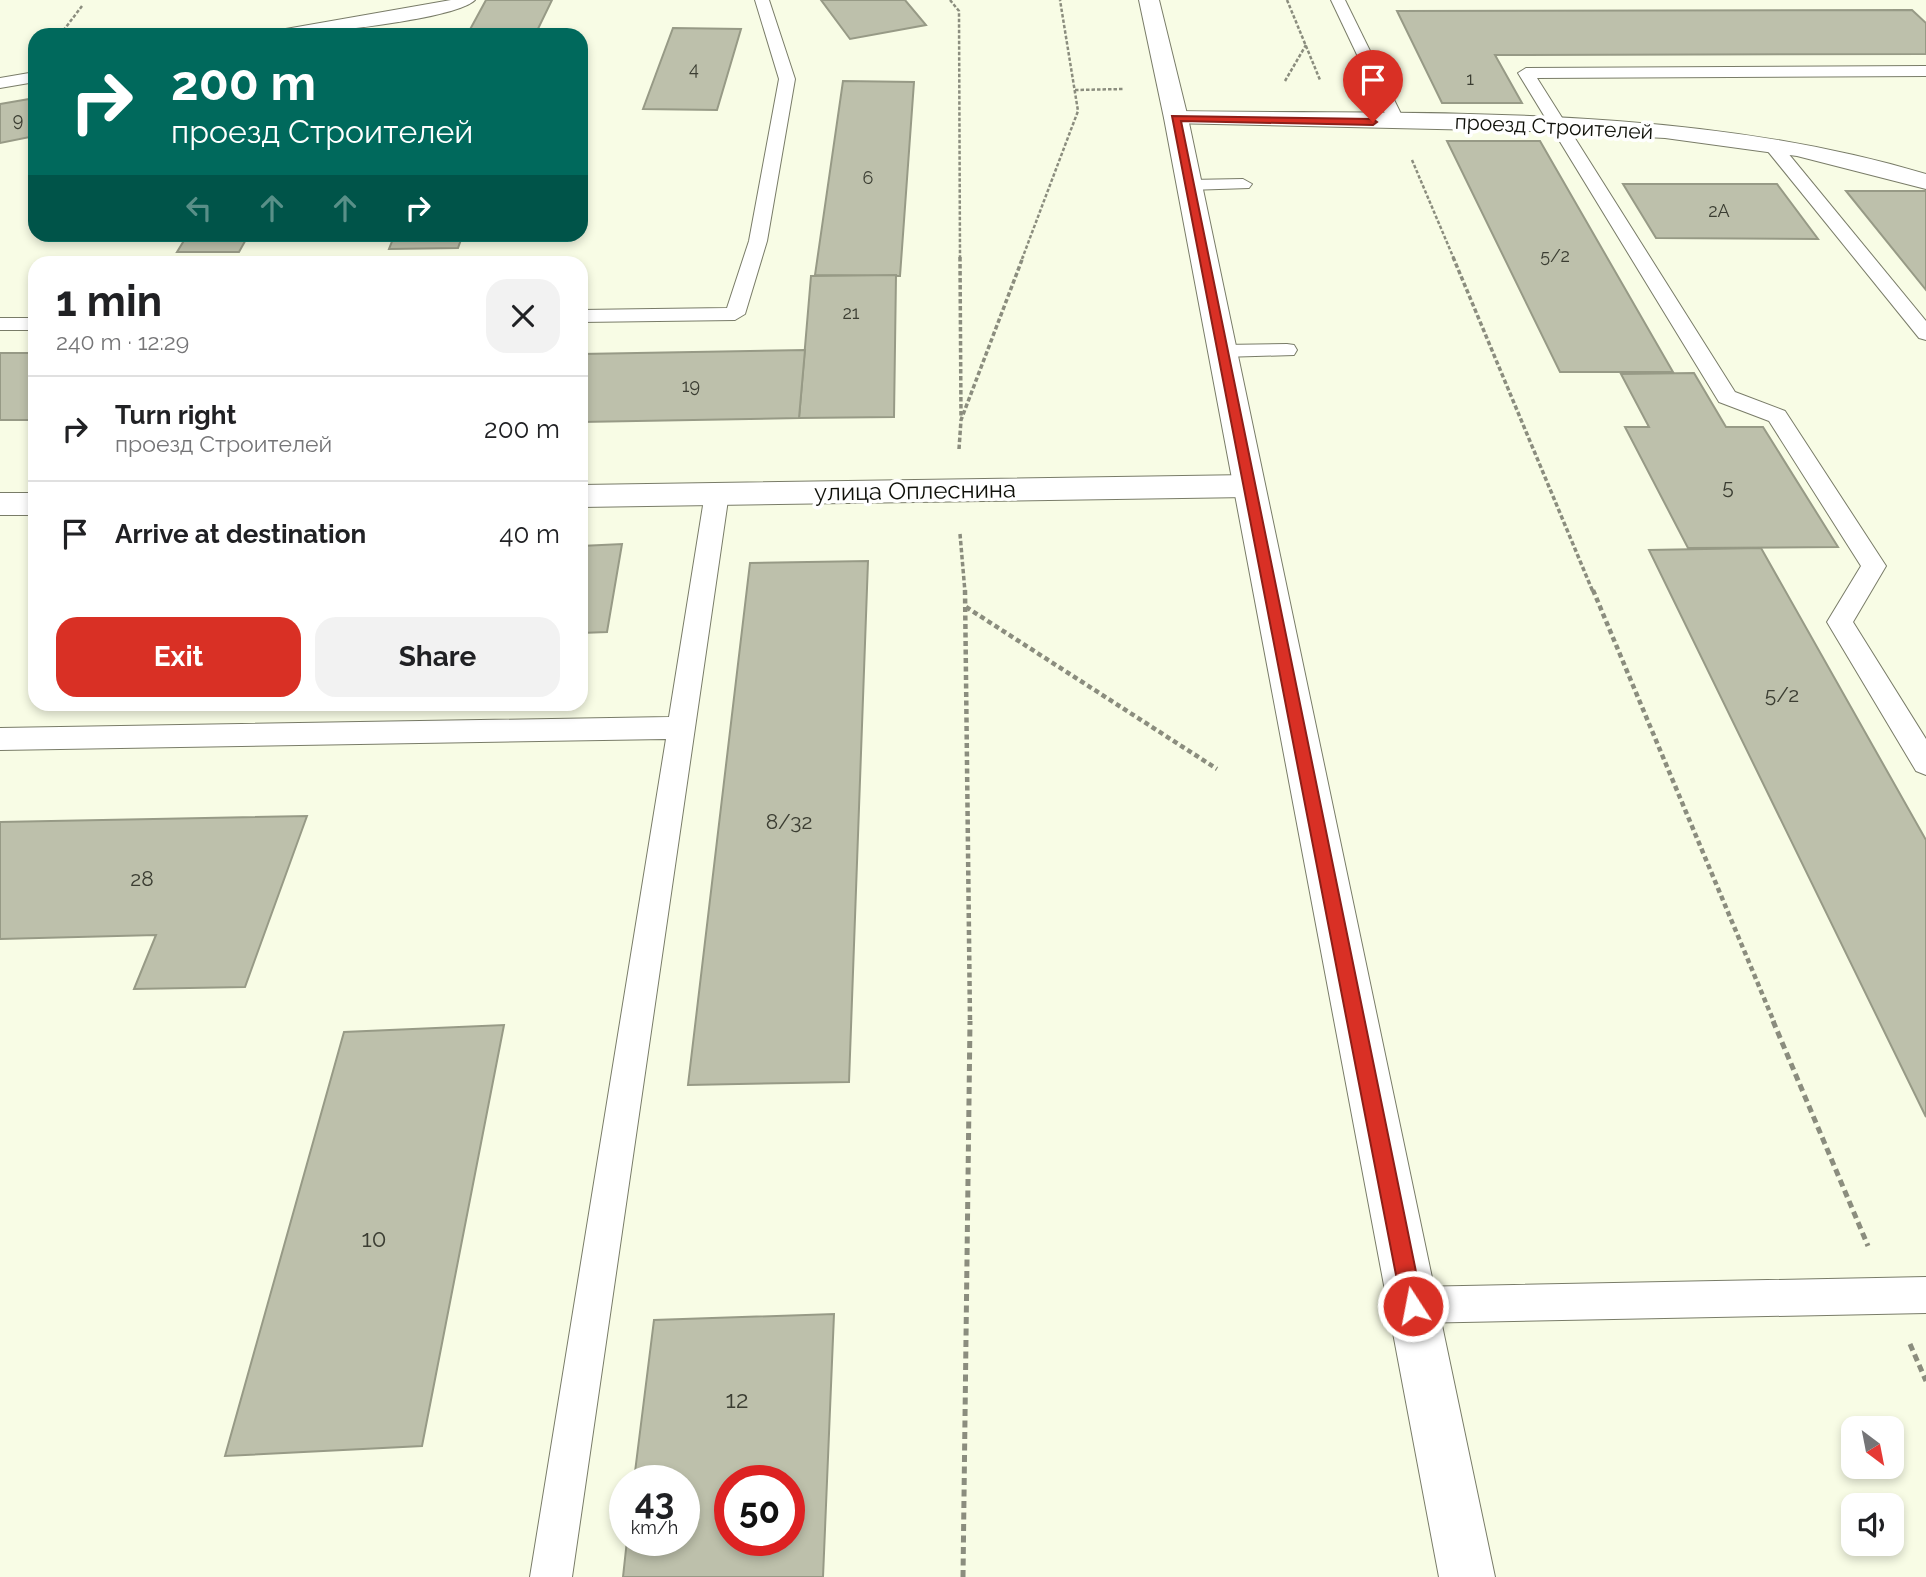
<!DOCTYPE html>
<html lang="en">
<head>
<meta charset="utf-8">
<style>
	:root { --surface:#fff; --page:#f2f2f2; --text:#202124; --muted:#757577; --line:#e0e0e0; --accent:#d93025 }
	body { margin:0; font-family:Raleway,sans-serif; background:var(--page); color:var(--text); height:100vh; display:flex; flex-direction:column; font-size:26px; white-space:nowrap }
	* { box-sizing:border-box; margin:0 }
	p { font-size:23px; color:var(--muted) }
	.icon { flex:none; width:38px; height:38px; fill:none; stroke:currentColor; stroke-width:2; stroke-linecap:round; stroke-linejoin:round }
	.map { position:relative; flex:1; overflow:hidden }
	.details { position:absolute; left:28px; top:256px; width:560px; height:455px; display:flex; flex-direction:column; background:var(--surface); border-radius:21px; box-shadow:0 4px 10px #0003 }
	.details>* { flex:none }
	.top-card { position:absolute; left:28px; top:28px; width:560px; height:214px; border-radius:21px; box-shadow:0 4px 10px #0003; background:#00695c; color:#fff; overflow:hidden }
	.needle { width:46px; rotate:148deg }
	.buttons { position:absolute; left:1841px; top:1416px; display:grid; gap:14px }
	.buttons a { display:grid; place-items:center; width:63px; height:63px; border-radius:14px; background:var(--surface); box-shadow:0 4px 10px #0003; font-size:35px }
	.speed { position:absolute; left:609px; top:1465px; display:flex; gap:14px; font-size:35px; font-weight:700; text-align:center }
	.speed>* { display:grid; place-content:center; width:91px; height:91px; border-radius:50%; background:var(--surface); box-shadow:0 4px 10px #0003; line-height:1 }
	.speed small { font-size:18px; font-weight:400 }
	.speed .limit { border:10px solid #d22; background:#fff; color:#111 }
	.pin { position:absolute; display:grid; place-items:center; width:60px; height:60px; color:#fff; margin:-72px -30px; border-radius:50% 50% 50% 0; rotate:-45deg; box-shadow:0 0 7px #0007 }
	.pin .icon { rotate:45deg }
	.me { position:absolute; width:77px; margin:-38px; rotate:349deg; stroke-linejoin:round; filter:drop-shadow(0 0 5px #0008) }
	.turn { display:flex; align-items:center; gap:24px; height:147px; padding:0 28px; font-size:32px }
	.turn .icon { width:91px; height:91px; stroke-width:2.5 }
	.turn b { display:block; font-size:49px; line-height:60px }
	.lanes { display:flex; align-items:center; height:66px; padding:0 28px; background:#0003; justify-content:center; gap:35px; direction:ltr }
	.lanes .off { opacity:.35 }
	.round { display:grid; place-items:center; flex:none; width:74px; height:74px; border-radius:21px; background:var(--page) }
	.summary { display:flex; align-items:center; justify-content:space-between; height:119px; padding:0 28px }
	h1 { font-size:42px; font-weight:700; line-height:52px }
	.cta { display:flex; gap:14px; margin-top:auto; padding:14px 28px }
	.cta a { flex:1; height:80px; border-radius:21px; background:var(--accent); color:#fff; font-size:28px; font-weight:700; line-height:80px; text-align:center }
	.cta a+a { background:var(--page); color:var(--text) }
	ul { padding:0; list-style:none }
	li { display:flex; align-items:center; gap:21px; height:105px; padding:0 28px; border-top:2px solid var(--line) }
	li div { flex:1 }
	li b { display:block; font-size:26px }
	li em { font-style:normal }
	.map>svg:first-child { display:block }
</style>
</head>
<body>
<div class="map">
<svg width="1926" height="1577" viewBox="0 0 1926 1577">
	<rect width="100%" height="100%" fill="#f8fce5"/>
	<g fill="#bdc0ab" stroke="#979a86" stroke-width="2" fill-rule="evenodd">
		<path d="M 486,0 L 552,0 L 535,35 L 467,35 Z"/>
		<path d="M 821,0 L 905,0 L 926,25 L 850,39 Z"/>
		<path d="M 1912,10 L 1926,23 L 1926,54 L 1495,55 L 1522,103 L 1442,103 L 1397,11 Z"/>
		<path d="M 673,28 L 741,29 L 717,110 L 643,109 Z"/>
		<path d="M 843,81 L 914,82 L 900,276 L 815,275 Z"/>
		<path d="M 35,98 L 35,136 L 0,143 L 0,104 Z"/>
		<path d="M 1447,141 L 1540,141 L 1673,372 L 1560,372 Z"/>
		<path d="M 1623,184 L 1777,184 L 1818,239 L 1656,238 Z"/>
		<path d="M 1846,191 L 1926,191 L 1926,290 Z"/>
		<path d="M 188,234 L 249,234 L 239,252 L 177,252 Z"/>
		<path d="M 395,234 L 463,234 L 458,248 L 389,249 Z"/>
		<path d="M 896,275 L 894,417 L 799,418 L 811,276 Z"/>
		<path d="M 805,350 L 799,418 L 581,422 L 581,354 Z"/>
		<rect x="0" y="353" width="35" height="67"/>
		<path d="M 1694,373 L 1726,427 L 1763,427 L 1838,547 L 1688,548 L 1625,427 L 1649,427 L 1621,374 Z"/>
		<path d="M 622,544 L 607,632 L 581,633 L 581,546 Z"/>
		<path d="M 1761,548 L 1926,840 L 1926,1117 L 1649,550 Z"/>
		<path d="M 868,561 L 849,1082 L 688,1085 L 750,563 Z"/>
		<path d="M 307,816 L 245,987 L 134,989 L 156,935 L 0,939 L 0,822 Z"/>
		<path d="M 504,1025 L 422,1446 L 225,1456 L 344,1032 Z"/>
		<path d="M 834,1314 L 823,1577 L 623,1577 L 627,1540 L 684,1540 L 684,1480 L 634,1480 L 654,1320 ZM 730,1480 L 789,1480 L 789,1540 L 730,1540 Z"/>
	</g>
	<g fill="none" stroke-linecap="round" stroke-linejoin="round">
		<defs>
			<g id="service">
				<path d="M 451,0 L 475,0 C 455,20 306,35 272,35 L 280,30 Z"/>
				<path d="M 755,0 L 769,0 L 795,79 L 767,241 L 745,314 L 735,320 L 581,322 L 581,310 L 727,308 L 749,241 L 779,79 Z"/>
				<path d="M 1331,0 L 1345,0 L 1405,122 L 1403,126 L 1391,126 L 1389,122 Z"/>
				<path d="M 1926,66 L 1926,76 L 1537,78 L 1735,392 L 1785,411 L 1886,566 L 1853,622 L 1926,739 L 1926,775 L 1916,771 L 1827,622 L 1861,566 L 1769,421 L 1719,402 L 1518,73 L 1526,68 Z"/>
				<path d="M 35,72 L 35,82 L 0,88 L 0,78 Z"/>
				<path d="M 1772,140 L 1778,141 L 1926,321 L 1926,340 L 1919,338 L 1766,149 L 1763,145 L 1766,141 Z"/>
				<path d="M 1243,179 L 1252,184 L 1249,188 L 1189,190 L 1180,185 L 1189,180 Z"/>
				<rect x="0" y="318" width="35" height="12"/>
				<path d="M 1287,344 L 1294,345 L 1297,350 L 1294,355 L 1222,357 L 1212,351 L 1222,345 Z"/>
				<path d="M 717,485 L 725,487 L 729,493 L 572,1577 L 530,1577 L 666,739 L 0,750 L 0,728 L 669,717 L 705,493 L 709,487 Z"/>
				<path d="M 1926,1277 L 1926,1313 L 1413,1323 L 1400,1318 L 1395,1305 L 1400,1292 L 1413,1287 Z"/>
			</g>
			<path id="minor" d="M 1176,111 C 1426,115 1684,102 1926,174 L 1926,189 L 1797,156 L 1665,138 L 1531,131 L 1168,123 L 1164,118 L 1168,113 Z"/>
			<g id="tertiary">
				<path d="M 1249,475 L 1260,478 L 1265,486 L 1260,494 L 1249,497 L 581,507 L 581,485 Z"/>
				<rect x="0" y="493" width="35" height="22"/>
			</g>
			<path id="secondary" d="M 1139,0 L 1159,0 L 1188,118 L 1495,1577 L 1439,1577 L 1164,118 Z"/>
		</defs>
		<use href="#service" stroke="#797c68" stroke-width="2"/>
		<use href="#minor" stroke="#797c68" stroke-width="2"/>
		<use href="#tertiary" stroke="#797c68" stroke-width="2"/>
		<use href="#secondary" stroke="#797c68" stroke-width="2"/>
		<g stroke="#8b8d7e" stroke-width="2.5" stroke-dasharray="3.5 2" stroke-linecap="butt">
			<path d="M 950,0 L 959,11 L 960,259"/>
			<path d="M 1287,0 L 1320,80"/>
			<path d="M 60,35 L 82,6"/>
			<path d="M 1285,81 L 1306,45"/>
			<path d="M 1075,90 L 1124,89"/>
			<path d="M 1412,160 L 1454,259"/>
			<path d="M 1022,259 L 1078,111 L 1060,0"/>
		</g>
		<g stroke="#8b8d7e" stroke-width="3.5" stroke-dasharray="4.5 2.5" stroke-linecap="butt">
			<path d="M 960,257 L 961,416"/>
			<path d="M 1453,257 L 1593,592"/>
			<path d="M 959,449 L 961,420 L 1023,257"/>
			<path d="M 960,534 L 965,592"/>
		</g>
		<g stroke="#8b8d7e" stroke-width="4.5" stroke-dasharray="5 3.5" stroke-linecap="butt">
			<path d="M 965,590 L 970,1022"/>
			<path d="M 1593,590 L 1774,1022"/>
			<path d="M 966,607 L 1217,769"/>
		</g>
		<g stroke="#8b8d7e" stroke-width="5" stroke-dasharray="7 4.5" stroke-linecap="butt">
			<path d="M 1773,1021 L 1868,1246"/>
			<path d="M 1910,1344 L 1926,1381"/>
			<path d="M 963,1577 L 970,1021"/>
		</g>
		<use href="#service" fill="#fff" fill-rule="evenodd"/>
		<use href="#minor" fill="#fff" fill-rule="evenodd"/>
		<use href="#tertiary" fill="#fff" fill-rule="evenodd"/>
		<use href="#secondary" fill="#fff" fill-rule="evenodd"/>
	</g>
	<path fill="#d93025" stroke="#8d1f18" stroke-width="2" d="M 1172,116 L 1373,119 L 1377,122 L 1373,125 L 1181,121 L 1423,1306 L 1420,1313 L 1413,1316 L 1405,1313 L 1402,1306 Z"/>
	<g text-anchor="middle" stroke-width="7" stroke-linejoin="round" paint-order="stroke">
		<g font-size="18" fill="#3b3d32">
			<text x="694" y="75">4</text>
			<text x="1470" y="85">1</text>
			<text x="18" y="126">9</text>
			<text x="868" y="184">6</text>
			<text x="1719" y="217">2А</text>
			<text x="1555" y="262">5/2</text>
			<text x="851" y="319">21</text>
			<text x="691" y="392">19</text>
		</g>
		<g font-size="21" fill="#10110a" stroke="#fff">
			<text transform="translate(1554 127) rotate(3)" y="7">проезд Строителей</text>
		</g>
		<g font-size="21" fill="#3b3d32">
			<text x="1728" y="494">5</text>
			<text x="1782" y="702">5/2</text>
			<text x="789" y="829">8/32</text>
			<text x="142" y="886">28</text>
		</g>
		<g font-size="24" fill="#10110a" stroke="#fff">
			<text transform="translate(915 491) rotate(-1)" y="8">улица Оплеснина</text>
		</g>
		<g font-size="24" fill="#3b3d32">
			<text x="374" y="1247">10</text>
			<text x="737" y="1408">12</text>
		</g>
	</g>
</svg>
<div class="buttons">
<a><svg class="needle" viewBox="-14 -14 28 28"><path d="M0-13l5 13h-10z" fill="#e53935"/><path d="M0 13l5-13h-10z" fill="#757577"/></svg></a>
<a><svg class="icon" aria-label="sound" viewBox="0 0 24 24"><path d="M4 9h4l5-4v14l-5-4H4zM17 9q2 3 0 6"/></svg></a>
</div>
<div class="speed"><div>43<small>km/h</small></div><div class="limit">50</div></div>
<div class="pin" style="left:1373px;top:122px;background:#d93025"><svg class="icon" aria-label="arrive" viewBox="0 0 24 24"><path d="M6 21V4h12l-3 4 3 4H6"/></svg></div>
<svg class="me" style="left:1413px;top:1306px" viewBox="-20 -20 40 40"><circle r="17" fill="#d93025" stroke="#fff" stroke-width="3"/><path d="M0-11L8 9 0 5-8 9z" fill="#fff"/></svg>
<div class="top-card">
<div class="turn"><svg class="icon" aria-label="right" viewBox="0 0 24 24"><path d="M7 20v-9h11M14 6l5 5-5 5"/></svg><div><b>200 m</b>проезд Строителей</div></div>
<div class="lanes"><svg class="icon off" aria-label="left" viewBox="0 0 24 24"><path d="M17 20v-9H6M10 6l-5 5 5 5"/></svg><svg class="icon off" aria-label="ahead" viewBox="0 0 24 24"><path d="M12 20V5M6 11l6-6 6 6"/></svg><svg class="icon off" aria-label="ahead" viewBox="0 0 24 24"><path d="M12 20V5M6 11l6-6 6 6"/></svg><svg class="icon" aria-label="right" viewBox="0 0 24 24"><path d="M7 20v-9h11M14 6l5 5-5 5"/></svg></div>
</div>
<section class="details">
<div class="summary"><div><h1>1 min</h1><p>240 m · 12:29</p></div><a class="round"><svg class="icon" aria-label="close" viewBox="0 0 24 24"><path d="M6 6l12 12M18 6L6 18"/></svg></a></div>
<ul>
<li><svg class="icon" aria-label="right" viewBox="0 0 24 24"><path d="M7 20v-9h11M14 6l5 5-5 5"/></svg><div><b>Turn right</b><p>проезд Строителей</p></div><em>200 m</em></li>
<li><svg class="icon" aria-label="arrive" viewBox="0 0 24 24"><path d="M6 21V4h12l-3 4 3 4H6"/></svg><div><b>Arrive at destination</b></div><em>40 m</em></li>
</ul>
<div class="cta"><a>Exit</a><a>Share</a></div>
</section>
</div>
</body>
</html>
